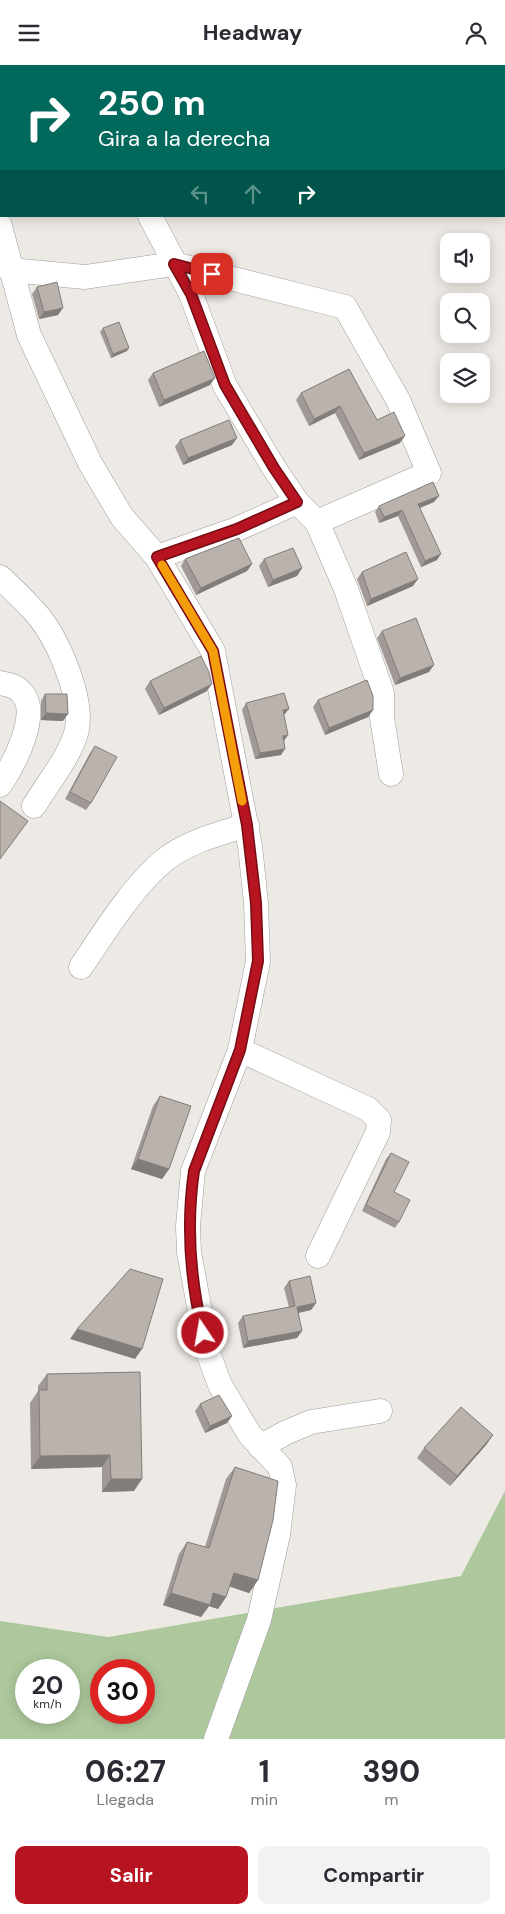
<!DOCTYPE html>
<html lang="es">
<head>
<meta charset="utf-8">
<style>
	:root { --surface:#fff; --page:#f2f2f3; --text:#2b2b33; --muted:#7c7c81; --accent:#b61421 }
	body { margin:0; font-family:"DM Sans",sans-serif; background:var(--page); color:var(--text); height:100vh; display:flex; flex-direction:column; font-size:19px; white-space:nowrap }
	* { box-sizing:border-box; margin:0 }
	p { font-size:16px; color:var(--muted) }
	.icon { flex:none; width:28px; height:28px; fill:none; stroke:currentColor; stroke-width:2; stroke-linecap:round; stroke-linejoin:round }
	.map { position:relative; height:1674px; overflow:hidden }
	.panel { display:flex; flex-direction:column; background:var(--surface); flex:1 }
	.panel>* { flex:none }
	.guide { position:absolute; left:0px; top:0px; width:505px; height:152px; box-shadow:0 2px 12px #0003; background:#00695c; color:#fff; overflow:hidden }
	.buttons { position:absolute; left:440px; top:168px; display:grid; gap:10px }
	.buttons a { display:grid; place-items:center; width:50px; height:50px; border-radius:10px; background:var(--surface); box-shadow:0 2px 12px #0003; font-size:25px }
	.speed { position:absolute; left:15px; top:1594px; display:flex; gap:10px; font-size:25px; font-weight:700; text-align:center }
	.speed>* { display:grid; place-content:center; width:65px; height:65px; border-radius:50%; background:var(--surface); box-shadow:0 2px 12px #0003; line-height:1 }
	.speed small { font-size:12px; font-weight:400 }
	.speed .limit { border:8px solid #d22; background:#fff; color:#111 }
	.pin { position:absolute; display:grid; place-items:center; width:42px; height:42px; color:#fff; margin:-21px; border-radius:10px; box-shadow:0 2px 8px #0006 }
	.me { position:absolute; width:55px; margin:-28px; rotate:348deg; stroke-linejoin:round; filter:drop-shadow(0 0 4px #0008) }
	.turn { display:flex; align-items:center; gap:18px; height:105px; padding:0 15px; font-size:22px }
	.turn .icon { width:65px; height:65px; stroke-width:2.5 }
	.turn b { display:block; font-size:35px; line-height:42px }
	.lanes { display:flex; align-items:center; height:48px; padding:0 15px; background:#0003; justify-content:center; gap:25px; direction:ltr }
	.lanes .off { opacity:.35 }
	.eta { display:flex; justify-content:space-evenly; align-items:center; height:85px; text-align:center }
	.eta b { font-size:30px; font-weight:700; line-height:35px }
	.cta { display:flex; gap:10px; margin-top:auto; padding:10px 15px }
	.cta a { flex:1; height:58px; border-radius:10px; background:var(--accent); color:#fff; font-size:20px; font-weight:700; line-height:58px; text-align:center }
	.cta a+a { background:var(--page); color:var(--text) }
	header { display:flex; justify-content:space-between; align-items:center; height:65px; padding:0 15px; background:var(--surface); font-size:22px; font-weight:700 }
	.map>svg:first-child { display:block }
</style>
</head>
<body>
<header><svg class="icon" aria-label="menu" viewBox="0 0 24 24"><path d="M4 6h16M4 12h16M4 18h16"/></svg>Headway<svg class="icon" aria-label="person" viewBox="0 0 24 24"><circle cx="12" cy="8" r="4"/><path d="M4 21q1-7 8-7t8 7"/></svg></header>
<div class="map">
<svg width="505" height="1674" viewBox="0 0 505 1674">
	<rect width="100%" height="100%" fill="#ede9e4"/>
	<path fill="#adc89d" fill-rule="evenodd" d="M 505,1426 L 505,1674 L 0,1674 L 0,1556 L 108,1572 L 461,1511 ZM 26,1605 L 69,1605 L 69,1648 L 26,1648 ZM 101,1605 L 144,1605 L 144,1648 L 101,1648 Z"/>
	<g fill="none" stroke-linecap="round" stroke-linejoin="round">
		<defs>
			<g id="minor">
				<path d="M 298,1 L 298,0"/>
				<path d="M 150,151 L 191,229 L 225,321 L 274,403 L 297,437 L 317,457 L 346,524 L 382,628 L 382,653 L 391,709"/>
				<path d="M 0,161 L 29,270 L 90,398 L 122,452 L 157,492 L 213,586 L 250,781 L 256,838 L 258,896 L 240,985 L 193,1106 L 188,1161 L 189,1187 L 207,1285 L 220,1320 L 250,1370 L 280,1402 L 284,1420 L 278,1470 L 259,1555 L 216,1674"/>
				<path d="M 10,205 L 85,212 L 174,199 L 345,242 L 398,335 L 429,408 L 317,457"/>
				<path d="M 157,492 L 237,464 L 297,437"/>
				<path d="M 0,512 C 12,523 24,535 35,547 C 57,571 83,632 77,664 C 72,689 47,719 34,741"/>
				<path d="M 0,618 C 8,620 15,620 21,627 C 42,647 13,701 0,720"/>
				<path d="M 81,902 C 103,869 134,819 166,794 C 189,776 219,769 247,760"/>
				<path d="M 240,985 L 368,1044 L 379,1055 L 378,1067 L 318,1191"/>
				<path d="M 260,1382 L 285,1368 L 311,1357 L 380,1346"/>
			</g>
			<g id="major">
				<path d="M 15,1 L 16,0"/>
				<path d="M 0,64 L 1,59"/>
			</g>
		</defs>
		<use href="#minor" stroke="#9e9e9e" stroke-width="25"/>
		<use href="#major" stroke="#87560f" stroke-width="29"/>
		<use href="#minor" stroke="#fff" stroke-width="24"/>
		<use href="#major" stroke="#f2caa4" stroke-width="28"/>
	</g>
	<g fill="#a09995">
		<path d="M 1,100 L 1,129 L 0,128 L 0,107 Z"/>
		<path d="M 37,222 L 58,250 L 39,254 L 32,229 Z"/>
		<path d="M 103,263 L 127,286 L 111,293 L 100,267 Z"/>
		<path d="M 349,304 L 377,355 L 400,378 L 359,395 L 335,348 L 309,361 L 296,335 L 301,328 Z"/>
		<path d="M 153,308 L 210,320 L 159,342 L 148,315 Z"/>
		<path d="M 180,375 L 232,380 L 183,400 L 175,382 Z"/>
		<path d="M 434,437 L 420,443 L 437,495 L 421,502 L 398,451 L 379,458 L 375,447 L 379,441 Z"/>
		<path d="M 185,494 L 252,499 L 247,506 L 196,530 L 181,501 Z"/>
		<path d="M 264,494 L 302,503 L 297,511 L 268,522 L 259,501 Z"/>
		<path d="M 362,507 L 413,521 L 367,541 L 357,514 Z"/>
		<path d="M 382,566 L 429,607 L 395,620 L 377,573 Z"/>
		<path d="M 150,616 L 207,626 L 159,650 L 145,624 Z"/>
		<path d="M 45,629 L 63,656 L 41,655 L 41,636 Z"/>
		<path d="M 318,635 L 373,645 L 368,652 L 325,670 L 313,642 Z"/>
		<path d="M 246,638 L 284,650 L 284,676 L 281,690 L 255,694 L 242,645 Z"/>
		<path d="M 95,681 L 91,738 L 86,745 L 65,734 L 90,688 Z"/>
		<path d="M 160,1031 L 169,1104 L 162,1114 L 131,1104 L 153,1041 Z"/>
		<path d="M 391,1088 L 394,1127 L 399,1157 L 395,1163 L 362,1146 L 386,1094 Z"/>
		<path d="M 289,1216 L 316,1238 L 311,1245 L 299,1248 L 297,1273 L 243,1283 L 238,1258 L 243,1251 L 289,1242 L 284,1223 Z"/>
		<path d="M 140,1307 L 134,1426 L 102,1427 L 102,1402 L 31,1404 L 30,1338 L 38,1326 L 38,1321 L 47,1309 Z"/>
		<path d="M 200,1339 L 232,1351 L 227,1358 L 205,1368 L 195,1346 Z"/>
		<path d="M 493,1370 L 486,1380 L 450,1421 L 417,1393 L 424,1383 Z"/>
		<path d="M 235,1402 L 258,1515 L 249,1528 L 229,1521 L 226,1532 L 218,1544 L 209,1541 L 201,1552 L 163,1540 L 179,1489 L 187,1477 L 205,1482 L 226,1414 Z"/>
	</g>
	<g fill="#827d79">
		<path d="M 63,243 L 58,250 L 39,254 L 44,247 Z"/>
		<path d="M 129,283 L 127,286 L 111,293 L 113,289 Z"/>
		<path d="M 215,313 L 210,320 L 159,342 L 164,335 Z"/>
		<path d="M 340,341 L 335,348 L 309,361 L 314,354 Z"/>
		<path d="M 405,371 L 400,378 L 359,395 L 364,388 Z"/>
		<path d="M 237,373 L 232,380 L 183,400 L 188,393 Z"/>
		<path d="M 439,431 L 434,437 L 414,445 L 418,439 Z"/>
		<path d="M 402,445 L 398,451 L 379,458 L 384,452 Z"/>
		<path d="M 441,489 L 437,495 L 421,502 L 425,496 Z"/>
		<path d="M 252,499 L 247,506 L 196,530 L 201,523 Z"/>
		<path d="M 302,503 L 297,511 L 268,522 L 273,515 Z"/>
		<path d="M 418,514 L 413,521 L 367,541 L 371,534 Z"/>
		<path d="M 434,600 L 429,607 L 395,620 L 400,613 Z"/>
		<path d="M 212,619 L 207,626 L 159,650 L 164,643 Z"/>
		<path d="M 289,644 L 284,650 L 283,645 Z"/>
		<path d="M 373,645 L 368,652 L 325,670 L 329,663 Z"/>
		<path d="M 46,648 L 68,649 L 63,656 L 41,655 Z"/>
		<path d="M 288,670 L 284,676 L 283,671 Z"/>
		<path d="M 285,684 L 281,690 L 255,694 L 260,688 Z"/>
		<path d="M 138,1094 L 169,1104 L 162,1114 L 131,1104 Z"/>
		<path d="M 316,1238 L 311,1245 L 292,1249 L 297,1242 Z"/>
		<path d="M 77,1264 L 142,1284 L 135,1294 L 70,1274 Z"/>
		<path d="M 302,1266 L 297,1273 L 243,1283 L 248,1276 Z"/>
		<path d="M 232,1351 L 227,1358 L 205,1368 L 210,1361 Z"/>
		<path d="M 493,1370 L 486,1380 L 450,1421 L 457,1411 Z"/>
		<path d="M 110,1390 L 102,1402 L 31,1404 L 40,1391 Z"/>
		<path d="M 111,1414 L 142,1414 L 134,1426 L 102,1427 Z"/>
		<path d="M 234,1508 L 258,1515 L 249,1528 L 225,1520 Z"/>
		<path d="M 171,1528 L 213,1528 L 226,1532 L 218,1544 L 209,1541 L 201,1552 L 163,1540 Z"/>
	</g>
	<g fill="#bab2ad" stroke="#827d79">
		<rect x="195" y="0" width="97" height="1"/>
		<path d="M 57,217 L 63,243 L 44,247 L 37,222 Z"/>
		<path d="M 119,257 L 129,283 L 113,289 L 103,263 Z"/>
		<path d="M 204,286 L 215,313 L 164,335 L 153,308 Z"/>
		<path d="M 349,304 L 377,355 L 394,347 L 405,371 L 364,388 L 340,341 L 314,354 L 301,328 Z"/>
		<path d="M 229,355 L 237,373 L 188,393 L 180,375 Z"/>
		<path d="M 433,417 L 439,431 L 418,439 L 441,489 L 425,496 L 402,445 L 384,452 L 379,441 Z"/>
		<path d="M 239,473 L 252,499 L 201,523 L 185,494 Z"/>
		<path d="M 293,483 L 302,503 L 273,515 L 264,494 Z"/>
		<path d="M 406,487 L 418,514 L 371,534 L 362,507 Z"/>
		<path d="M 416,553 L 434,600 L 400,613 L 382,566 Z"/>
		<path d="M 201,591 L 209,607 L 212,619 L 164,643 L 150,616 Z"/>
		<path d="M 367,615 L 373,631 L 373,645 L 329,663 L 318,635 Z"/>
		<path d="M 284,628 L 289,644 L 283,645 L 288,670 L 283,671 L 285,684 L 260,688 L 246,638 Z"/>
		<path d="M 45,629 L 67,629 L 68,649 L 46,648 Z"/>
		<path d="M 95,681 L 117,692 L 91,738 L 70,727 Z"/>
		<path d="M 0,736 L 28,756 L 0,794 Z"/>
		<path d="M 160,1031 L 191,1041 L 169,1104 L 138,1094 Z"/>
		<path d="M 391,1088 L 409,1097 L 394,1127 L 410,1135 L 399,1157 L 366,1140 Z"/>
		<path d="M 130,1204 L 163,1214 L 142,1284 L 77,1264 Z"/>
		<path d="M 310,1211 L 316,1238 L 297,1242 L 302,1266 L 248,1276 L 243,1251 L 295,1241 L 289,1216 Z"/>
		<path d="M 140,1307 L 142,1414 L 111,1414 L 110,1390 L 40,1391 L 39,1325 L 47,1325 L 47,1309 Z"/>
		<path d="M 219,1330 L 232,1351 L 210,1361 L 200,1339 Z"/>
		<path d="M 461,1342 L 493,1370 L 457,1411 L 424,1383 Z"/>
		<path d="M 235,1402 L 278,1416 L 273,1455 L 258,1515 L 234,1508 L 226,1532 L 213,1528 L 210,1540 L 171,1528 L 187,1477 L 209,1483 Z"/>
	</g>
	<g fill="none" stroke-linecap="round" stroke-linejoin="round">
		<defs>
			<path id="route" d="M 203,1268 C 190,1214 186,1161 194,1106 L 240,985 L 258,896 L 256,838 L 247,760 L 213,586 L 157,492 L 237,464 L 297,437 L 274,403 L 225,320 L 191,229 L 174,199 L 212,209"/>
		</defs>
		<use href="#route" stroke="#760d15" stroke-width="12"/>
		<use href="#route" stroke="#b61421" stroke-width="9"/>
		<path stroke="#f59e0b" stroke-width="9" d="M 162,500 L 213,586 L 242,736"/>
	</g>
</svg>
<div class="buttons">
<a><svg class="icon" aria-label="sound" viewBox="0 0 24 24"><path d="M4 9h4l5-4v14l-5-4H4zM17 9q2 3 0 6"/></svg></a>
<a><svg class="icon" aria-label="search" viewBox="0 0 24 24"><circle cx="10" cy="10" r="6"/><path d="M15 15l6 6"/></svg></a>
<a><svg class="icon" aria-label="layers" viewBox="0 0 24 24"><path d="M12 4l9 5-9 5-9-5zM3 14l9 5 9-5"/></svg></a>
</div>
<div class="speed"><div>20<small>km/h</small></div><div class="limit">30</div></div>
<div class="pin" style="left:212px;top:209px;background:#d93025"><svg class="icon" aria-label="arrive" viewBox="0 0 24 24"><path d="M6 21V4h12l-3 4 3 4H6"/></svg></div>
<svg class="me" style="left:203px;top:1268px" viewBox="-20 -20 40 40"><circle r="17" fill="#b61421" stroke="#fff" stroke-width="3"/><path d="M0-11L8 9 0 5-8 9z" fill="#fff"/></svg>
<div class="guide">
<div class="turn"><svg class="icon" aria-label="right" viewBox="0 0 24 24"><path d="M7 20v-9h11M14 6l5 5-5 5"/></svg><div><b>250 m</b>Gira a la derecha</div></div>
<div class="lanes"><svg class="icon off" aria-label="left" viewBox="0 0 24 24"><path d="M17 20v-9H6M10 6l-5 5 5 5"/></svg><svg class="icon off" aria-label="ahead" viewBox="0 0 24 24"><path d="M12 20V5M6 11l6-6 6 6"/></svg><svg class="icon" aria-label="right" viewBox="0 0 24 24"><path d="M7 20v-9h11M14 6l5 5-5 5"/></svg></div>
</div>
</div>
<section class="panel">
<div class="eta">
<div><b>06:27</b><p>Llegada</p></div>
<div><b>1</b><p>min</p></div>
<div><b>390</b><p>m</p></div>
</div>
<div class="cta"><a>Salir</a><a>Compartir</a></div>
</section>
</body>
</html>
